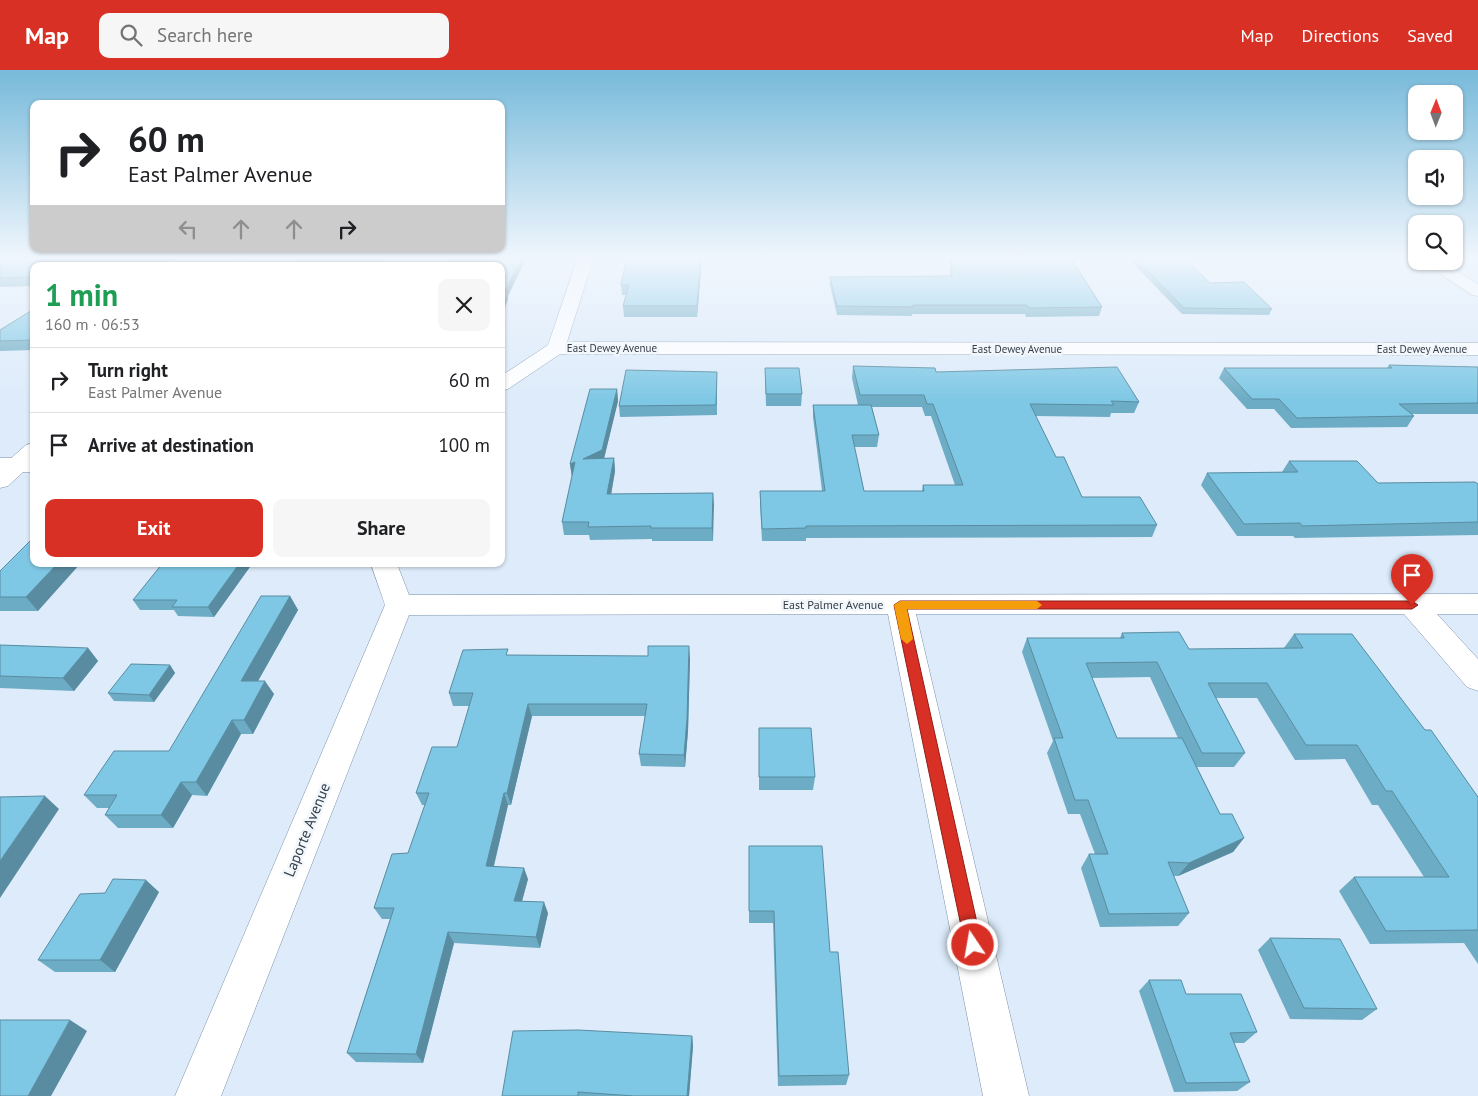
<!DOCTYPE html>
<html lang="en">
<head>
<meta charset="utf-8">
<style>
	:root { --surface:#fff; --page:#f6f6f6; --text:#202124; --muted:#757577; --line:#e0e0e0; --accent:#d93025 }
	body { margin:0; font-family:"PT Sans",sans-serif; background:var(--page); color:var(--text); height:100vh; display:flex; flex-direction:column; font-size:19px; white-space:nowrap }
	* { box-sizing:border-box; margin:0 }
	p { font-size:16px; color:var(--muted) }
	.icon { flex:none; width:28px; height:28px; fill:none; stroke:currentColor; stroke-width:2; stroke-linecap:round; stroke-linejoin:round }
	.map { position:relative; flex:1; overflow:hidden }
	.sheet { position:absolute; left:30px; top:192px; width:475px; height:305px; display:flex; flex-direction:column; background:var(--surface); border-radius:10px; box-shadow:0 1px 4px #0004 }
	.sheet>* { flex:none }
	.guide { position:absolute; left:30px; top:30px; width:475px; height:152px; border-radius:10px; box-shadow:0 1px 4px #0004; background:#fff; color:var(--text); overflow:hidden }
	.needle { width:32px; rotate:1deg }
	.fabs { position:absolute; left:1408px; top:15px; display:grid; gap:10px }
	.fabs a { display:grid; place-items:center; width:55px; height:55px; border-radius:10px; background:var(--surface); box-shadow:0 1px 4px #0004; font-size:25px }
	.pin { position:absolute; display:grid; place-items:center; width:42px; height:42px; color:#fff; margin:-51px -21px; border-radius:50% 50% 50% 0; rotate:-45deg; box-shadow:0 0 5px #0007 }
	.pin .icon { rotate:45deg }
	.me { position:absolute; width:55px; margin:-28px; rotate:348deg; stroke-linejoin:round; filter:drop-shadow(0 0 4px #0008) }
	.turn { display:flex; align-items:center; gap:18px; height:105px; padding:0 15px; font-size:22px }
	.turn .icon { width:65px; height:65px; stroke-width:2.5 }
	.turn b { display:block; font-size:35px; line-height:42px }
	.lanes { display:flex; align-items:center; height:48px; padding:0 15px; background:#0003; justify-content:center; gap:25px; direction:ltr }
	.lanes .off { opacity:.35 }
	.round { display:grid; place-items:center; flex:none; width:52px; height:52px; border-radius:10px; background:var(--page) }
	.head { display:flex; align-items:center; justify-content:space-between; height:85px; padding:0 15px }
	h1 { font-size:30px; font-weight:600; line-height:38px; color:#1e9e55 }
	.button { display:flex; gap:10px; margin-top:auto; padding:10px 15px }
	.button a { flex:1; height:58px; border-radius:10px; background:var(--accent); color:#fff; font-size:20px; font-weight:600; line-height:58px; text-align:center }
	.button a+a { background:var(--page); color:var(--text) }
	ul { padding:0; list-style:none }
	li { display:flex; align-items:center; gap:15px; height:65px; padding:0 15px; border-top:1px solid var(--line) }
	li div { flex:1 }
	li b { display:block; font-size:19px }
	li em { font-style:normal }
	header { display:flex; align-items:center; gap:30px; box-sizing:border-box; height:70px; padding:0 25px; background:var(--accent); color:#fff }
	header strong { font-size:24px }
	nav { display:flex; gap:28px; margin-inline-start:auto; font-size:18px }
	.search { width:350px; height:45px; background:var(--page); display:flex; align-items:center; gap:12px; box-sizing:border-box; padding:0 18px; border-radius:10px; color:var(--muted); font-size:19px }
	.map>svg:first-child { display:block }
</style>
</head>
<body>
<header>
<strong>Map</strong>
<div class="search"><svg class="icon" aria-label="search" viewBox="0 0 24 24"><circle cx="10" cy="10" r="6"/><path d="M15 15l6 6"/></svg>Search here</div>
<nav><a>Map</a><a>Directions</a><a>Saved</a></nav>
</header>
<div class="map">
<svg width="1478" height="1026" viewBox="0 0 1478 1026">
	<rect width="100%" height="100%" fill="#ddebfa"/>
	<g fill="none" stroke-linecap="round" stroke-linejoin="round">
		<defs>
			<g id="street">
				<path d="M 578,187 L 594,187 L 567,272 L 1478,273 L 1478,285 L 560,284 L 508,319 L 501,321 L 501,306 L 548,275 Z"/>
				<path d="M 1421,191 L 1441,191 L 1478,214 L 1478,226 L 1472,225 Z"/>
				<rect x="0" y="388" width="34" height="14"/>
				<path d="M 371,494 L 397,494 L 409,525 L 1478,524 L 1478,544 L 1437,544 L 1478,589 L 1478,621 L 1467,617 L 1404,544 L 916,544 L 1029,1026 L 983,1026 L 888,544 L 409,545 L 221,1026 L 175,1026 L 385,535 Z"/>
			</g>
			<g id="secondary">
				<path d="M 237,187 L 254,187 L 244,196 L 227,196 Z"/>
				<path d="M 34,373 L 34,392 L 8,416 L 0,418 L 0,398 L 26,375 Z"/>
			</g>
		</defs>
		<use href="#street" stroke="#7c91a9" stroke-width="1"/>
		<use href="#secondary" stroke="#7c91a9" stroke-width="1"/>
		<use href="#street" fill="#fff" fill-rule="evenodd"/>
		<use href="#secondary" fill="#fff" fill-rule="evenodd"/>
	</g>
	<g fill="#6dacc5" fill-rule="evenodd">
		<path d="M 0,187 L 174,187 L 162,196 L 34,196 L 34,216 L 0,217 Z"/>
		<path d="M 627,187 L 702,187 L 697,247 L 624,247 L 623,236 L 626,225 L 622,225 L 621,215 Z"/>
		<path d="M 950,187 L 1070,187 L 1102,237 L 1099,246 L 1026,247 L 1025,244 L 912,244 L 912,246 L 837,245 L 830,215 L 830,207 L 950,206 Z"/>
		<path d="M 1127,187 L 1184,187 L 1210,213 L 1272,239 L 1269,245 L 1182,244 Z"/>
		<path d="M 34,239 L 34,280 L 0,281 L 0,260 Z"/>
		<path d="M 1389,295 L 1478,297 L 1478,344 L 1411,344 L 1414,346 L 1407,357 L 1291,358 L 1274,339 L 1247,339 L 1219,308 L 1224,298 L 1387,298 Z"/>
		<path d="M 853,296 L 936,302 L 1139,332 L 1134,343 L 1111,343 L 1110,347 L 1035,346 L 1056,387 L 1082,427 L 1157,455 L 1152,467 L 806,468 L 806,471 L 762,471 L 760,433 L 760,421 L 822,421 L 813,347 L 813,335 L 858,335 L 852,308 ZM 872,337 L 922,337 L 925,346 L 931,346 L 955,415 L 923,415 L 922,421 L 864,421 L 854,377 L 877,377 L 879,365 Z"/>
		<path d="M 765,298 L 802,324 L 801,336 L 766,336 Z"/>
		<path d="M 717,302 L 717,345 L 620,347 L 619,336 Z"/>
		<path d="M 617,319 L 618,331 L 604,388 L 614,388 L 615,401 L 611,424 L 713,423 L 713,471 L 652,471 L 652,469 L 590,470 L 589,465 L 564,465 L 562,452 L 572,407 L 570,394 Z"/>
		<path d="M 1289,391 L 1378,413 L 1478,414 L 1478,465 L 1295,468 L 1293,466 L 1237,466 L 1201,415 L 1207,403 L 1282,402 Z"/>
		<path d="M 34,467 L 38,541 L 0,541 L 0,501 Z"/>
		<path d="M 252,494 L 214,547 L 178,546 L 174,540 L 140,540 L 133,530 Z"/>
		<path d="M 290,526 L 298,540 L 258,611 L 274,624 L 253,664 L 241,664 L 207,726 L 192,725 L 173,758 L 118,758 L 105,745 L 109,738 L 97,738 L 84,725 L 169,681 Z"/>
		<path d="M 1122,563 L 1189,579 L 1284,578 L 1294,564 L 1425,660 L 1478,727 L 1478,894 L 1464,873 L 1370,874 L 1339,821 L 1354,807 L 1424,807 L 1378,735 L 1372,735 L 1345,689 L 1295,690 L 1257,628 L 1216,628 L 1245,683 L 1234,697 L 1197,697 L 1220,744 L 1244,768 L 1233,782 L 1178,806 L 1173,806 L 1189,843 L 1178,856 L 1100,857 L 1081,798 L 1089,784 L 1095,784 L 1080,744 L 1068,744 L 1047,683 L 1053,671 L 1022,582 L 1027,568 L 1120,568 ZM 1150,607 L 1178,668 L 1117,668 L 1092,608 Z"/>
		<path d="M 0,575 L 88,578 L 98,591 L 74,621 L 0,618 Z"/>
		<path d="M 509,585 L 690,588 L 688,661 L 685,697 L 641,696 L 639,684 L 645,646 L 532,646 L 511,735 L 508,735 L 494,796 L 528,809 L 522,831 L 548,843 L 540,878 L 454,873 L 423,993 L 356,992 L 347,983 L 390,849 L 382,849 L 374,838 L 408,783 L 425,735 L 422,735 L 416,723 L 457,677 L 469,636 L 453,636 L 449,623 Z"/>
		<path d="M 170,595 L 175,603 L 154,632 L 114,631 L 108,623 Z"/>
		<path d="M 759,658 L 815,707 L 813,720 L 759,720 Z"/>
		<path d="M 749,776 L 830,882 L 849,1005 L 846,1015 L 778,1016 L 773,853 L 749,853 Z"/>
		<path d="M 159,822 L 115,902 L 55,902 L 38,890 Z"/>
		<path d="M 1270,868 L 1377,939 L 1362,950 L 1290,949 L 1258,880 Z"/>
		<path d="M 1149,910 L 1186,924 L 1257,962 L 1244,973 L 1234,973 L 1250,1012 L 1237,1021 L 1174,1022 L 1139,921 Z"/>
		<path d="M 692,966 L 693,976 L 689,1026 L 502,1026 Z"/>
	</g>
	<g fill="#598ca0">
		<path d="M 159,187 L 174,187 L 162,196 L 146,196 Z"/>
		<path d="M 374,187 L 383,187 L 375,196 L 365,196 Z"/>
		<path d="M 522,187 L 527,187 L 508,226 L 508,230 L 501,247 L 501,236 L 504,223 Z"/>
		<path d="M 701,187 L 702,187 L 697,247 L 697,236 Z"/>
		<path d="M 617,319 L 618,331 L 603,393 L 583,389 Z"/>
		<path d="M 614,388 L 615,401 L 609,437 L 607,424 Z"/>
		<path d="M 575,392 L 572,407 L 570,394 Z"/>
		<path d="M 713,423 L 714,435 L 713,471 L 712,458 Z"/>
		<path d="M 57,494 L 80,494 L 38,541 L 26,527 Z"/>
		<path d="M 239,494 L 252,494 L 214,547 L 208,537 Z"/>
		<path d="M 290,526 L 298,540 L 250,625 L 241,611 Z"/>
		<path d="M 689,576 L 690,588 L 688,661 L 685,697 L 684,685 Z"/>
		<path d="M 88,578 L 98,591 L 74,621 L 63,608 Z"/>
		<path d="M 170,595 L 175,603 L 154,632 L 149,625 Z"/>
		<path d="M 265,611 L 274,624 L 253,664 L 244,650 Z"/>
		<path d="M 528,634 L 532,646 L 511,735 L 507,723 Z"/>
		<path d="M 232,650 L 241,664 L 207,726 L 196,712 Z"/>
		<path d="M 181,712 L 192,725 L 173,758 L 161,745 Z"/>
		<path d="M 504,723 L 508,735 L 491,807 L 486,796 Z"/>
		<path d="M 45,726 L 59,739 L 0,828 L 0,791 Z"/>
		<path d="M 1244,768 L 1233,782 L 1178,806 L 1189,793 Z"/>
		<path d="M 524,798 L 528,809 L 519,842 L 514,831 Z"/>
		<path d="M 146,810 L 159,822 L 115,902 L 100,890 Z"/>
		<path d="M 544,832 L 548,843 L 540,878 L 536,867 Z"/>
		<path d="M 448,862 L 454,873 L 423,993 L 416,984 Z"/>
		<path d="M 70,950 L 87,961 L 51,1026 L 28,1026 Z"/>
		<path d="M 692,966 L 693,976 L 689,1026 L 687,1026 Z"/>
	</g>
	<g fill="#7fc8e5" stroke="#598ca0">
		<path d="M 0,187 L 159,187 L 146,196 L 34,196 L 34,207 L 0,208 Z"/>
		<path d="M 304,187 L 374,187 L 365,196 L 295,196 Z"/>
		<path d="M 453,187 L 522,187 L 504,223 L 507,223 L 501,236 L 501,196 L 446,196 Z"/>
		<path d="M 627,187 L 701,187 L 697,236 L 623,236 L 629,215 L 621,215 Z"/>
		<path d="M 952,187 L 1070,187 L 1102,237 L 1029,238 L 1027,235 L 913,235 L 913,237 L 837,236 L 830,207 L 952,206 Z"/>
		<path d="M 1134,187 L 1184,187 L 1210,213 L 1244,212 L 1272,239 L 1184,238 Z"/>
		<path d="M 34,239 L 34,270 L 0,271 L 0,260 Z"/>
		<path d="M 1389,295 L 1478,297 L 1478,333 L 1399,334 L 1414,346 L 1297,348 L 1279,329 L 1252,329 L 1224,298 L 1392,298 Z"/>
		<path d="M 853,296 L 935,298 L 936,302 L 1117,297 L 1139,332 L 1111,331 L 1114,335 L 1030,334 L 1056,387 L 1064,387 L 1082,427 L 1140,427 L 1157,455 L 806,456 L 806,458 L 762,459 L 760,421 L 825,421 L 813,335 L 871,335 L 879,365 L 852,365 L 864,421 L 924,421 L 923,415 L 963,415 L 933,334 L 927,334 L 924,325 L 860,325 Z"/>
		<path d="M 765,298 L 799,298 L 802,324 L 766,324 Z"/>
		<path d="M 626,300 L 717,302 L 716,335 L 619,336 Z"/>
		<path d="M 590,319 L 617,319 L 602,380 L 583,389 L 614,388 L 607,424 L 713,423 L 712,458 L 651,458 L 651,456 L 588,457 L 589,452 L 562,452 L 575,392 L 570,394 Z"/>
		<path d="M 1289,391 L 1357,391 L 1378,413 L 1475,412 L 1478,414 L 1478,452 L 1302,456 L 1300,453 L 1244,454 L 1207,403 L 1298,402 Z"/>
		<path d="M 34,467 L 34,494 L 57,494 L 26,527 L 0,527 L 0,501 Z"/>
		<path d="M 162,494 L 239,494 L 208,537 L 172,537 L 177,530 L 133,530 Z"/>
		<path d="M 261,526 L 290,526 L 241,611 L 265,611 L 244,650 L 232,650 L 196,712 L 181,712 L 161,745 L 105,745 L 117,725 L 84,725 L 114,681 L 169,681 Z"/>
		<path d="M 1179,562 L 1189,579 L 1303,578 L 1294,564 L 1352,564 L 1425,660 L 1431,660 L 1478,727 L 1478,860 L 1386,861 L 1354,807 L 1449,807 L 1392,721 L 1386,721 L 1357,675 L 1306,675 L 1267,613 L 1208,613 L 1245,683 L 1202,683 L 1157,592 L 1086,593 L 1117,668 L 1182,668 L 1220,744 L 1232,744 L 1244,768 L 1189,793 L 1168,792 L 1189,843 L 1109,844 L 1089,784 L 1108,784 L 1088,730 L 1075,730 L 1054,668 L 1063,668 L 1027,568 L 1124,568 L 1122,563 Z"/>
		<path d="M 0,575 L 88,578 L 63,608 L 0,606 Z"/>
		<path d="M 648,576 L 689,576 L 687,649 L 684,685 L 639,684 L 647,634 L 528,634 L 507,723 L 504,723 L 486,796 L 524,798 L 514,831 L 544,832 L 536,867 L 448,862 L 416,984 L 347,983 L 394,838 L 374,838 L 392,784 L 408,783 L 429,723 L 416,723 L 432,677 L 457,677 L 473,623 L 449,623 L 463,580 L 508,579 L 506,585 L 648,586 Z"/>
		<path d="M 131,594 L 170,595 L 149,625 L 108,623 Z"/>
		<path d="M 759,658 L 811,658 L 815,707 L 759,707 Z"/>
		<path d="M 45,726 L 0,791 L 0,727 Z"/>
		<path d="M 749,776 L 822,776 L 830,882 L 838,882 L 849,1005 L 779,1006 L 774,841 L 749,841 Z"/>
		<path d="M 113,809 L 146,810 L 100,890 L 38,890 L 80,824 L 105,823 Z"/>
		<path d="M 1270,868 L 1340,869 L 1377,939 L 1304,938 Z"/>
		<path d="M 1149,910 L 1181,910 L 1186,924 L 1241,924 L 1257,962 L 1230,963 L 1250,1012 L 1186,1013 Z"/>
		<path d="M 0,950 L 70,950 L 28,1026 L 0,1026 Z"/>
		<path d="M 578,960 L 692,966 L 687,1026 L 634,1026 L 578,1022 L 578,1026 L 502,1026 L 513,961 Z"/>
	</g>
	<linearGradient id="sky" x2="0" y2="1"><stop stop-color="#77bada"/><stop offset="0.57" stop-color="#f0f6fd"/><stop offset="1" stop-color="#f0f6fd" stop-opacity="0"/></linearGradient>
	<rect width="1478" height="330" fill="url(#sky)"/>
	<path fill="#d93025" stroke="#8d1f18" d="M 900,531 L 1412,531 L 1418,535 L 1412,539 L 907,539 L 982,875 L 979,881 L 973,883 L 967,881 L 965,875 L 894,535 Z"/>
	<path fill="#f59e0b" d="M 900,531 L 1037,531 L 1042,535 L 1037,539 L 907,539 L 913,569 L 907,574 L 901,569 L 894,535 Z"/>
	<g text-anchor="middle" stroke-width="5" stroke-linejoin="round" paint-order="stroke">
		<g font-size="11" fill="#353e48" stroke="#f2f7fc">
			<text x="612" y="282">East Dewey Avenue</text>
			<text x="1017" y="283">East Dewey Avenue</text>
			<text x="1422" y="283">East Dewey Avenue</text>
		</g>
		<g font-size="12" fill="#353e48" stroke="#f2f7fc">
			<text x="833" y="539">East Palmer Avenue</text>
		</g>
		<g font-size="15" fill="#353e48" stroke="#f2f7fc">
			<text transform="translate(307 760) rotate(-68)" y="5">Laporte Avenue</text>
		</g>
	</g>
</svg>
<div class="fabs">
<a><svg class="needle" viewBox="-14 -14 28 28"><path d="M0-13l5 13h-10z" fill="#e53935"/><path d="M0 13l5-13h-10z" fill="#757577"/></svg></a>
<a><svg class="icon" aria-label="sound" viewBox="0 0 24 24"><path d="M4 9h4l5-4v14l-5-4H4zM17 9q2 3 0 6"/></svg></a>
<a><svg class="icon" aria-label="search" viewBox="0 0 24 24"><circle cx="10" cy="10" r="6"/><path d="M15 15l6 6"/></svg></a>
</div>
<div class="pin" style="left:1412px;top:535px;background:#d93025"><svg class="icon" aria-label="arrive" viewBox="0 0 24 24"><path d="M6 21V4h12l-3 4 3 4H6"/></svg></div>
<svg class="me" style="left:973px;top:875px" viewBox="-20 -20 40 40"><circle r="17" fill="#d93025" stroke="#fff" stroke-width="3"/><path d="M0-11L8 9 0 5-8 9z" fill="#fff"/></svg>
<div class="guide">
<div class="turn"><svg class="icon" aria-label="right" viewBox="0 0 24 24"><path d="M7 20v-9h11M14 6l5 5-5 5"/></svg><div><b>60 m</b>East Palmer Avenue</div></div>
<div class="lanes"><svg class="icon off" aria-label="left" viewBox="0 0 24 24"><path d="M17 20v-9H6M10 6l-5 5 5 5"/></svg><svg class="icon off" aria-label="ahead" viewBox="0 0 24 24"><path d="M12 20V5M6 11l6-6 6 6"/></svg><svg class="icon off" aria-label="ahead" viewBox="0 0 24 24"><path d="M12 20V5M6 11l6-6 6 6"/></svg><svg class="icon" aria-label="right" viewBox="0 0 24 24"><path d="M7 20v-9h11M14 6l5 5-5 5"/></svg></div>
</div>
<section class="sheet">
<div class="head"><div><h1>1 min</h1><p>160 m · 06:53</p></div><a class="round"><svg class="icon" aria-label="close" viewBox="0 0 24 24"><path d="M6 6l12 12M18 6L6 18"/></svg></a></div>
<ul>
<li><svg class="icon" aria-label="right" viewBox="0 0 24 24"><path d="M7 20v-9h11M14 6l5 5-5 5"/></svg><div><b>Turn right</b><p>East Palmer Avenue</p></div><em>60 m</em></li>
<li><svg class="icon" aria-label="arrive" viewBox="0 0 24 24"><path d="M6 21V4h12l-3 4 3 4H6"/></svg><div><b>Arrive at destination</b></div><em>100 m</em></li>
</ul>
<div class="button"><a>Exit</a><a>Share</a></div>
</section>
</div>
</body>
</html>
